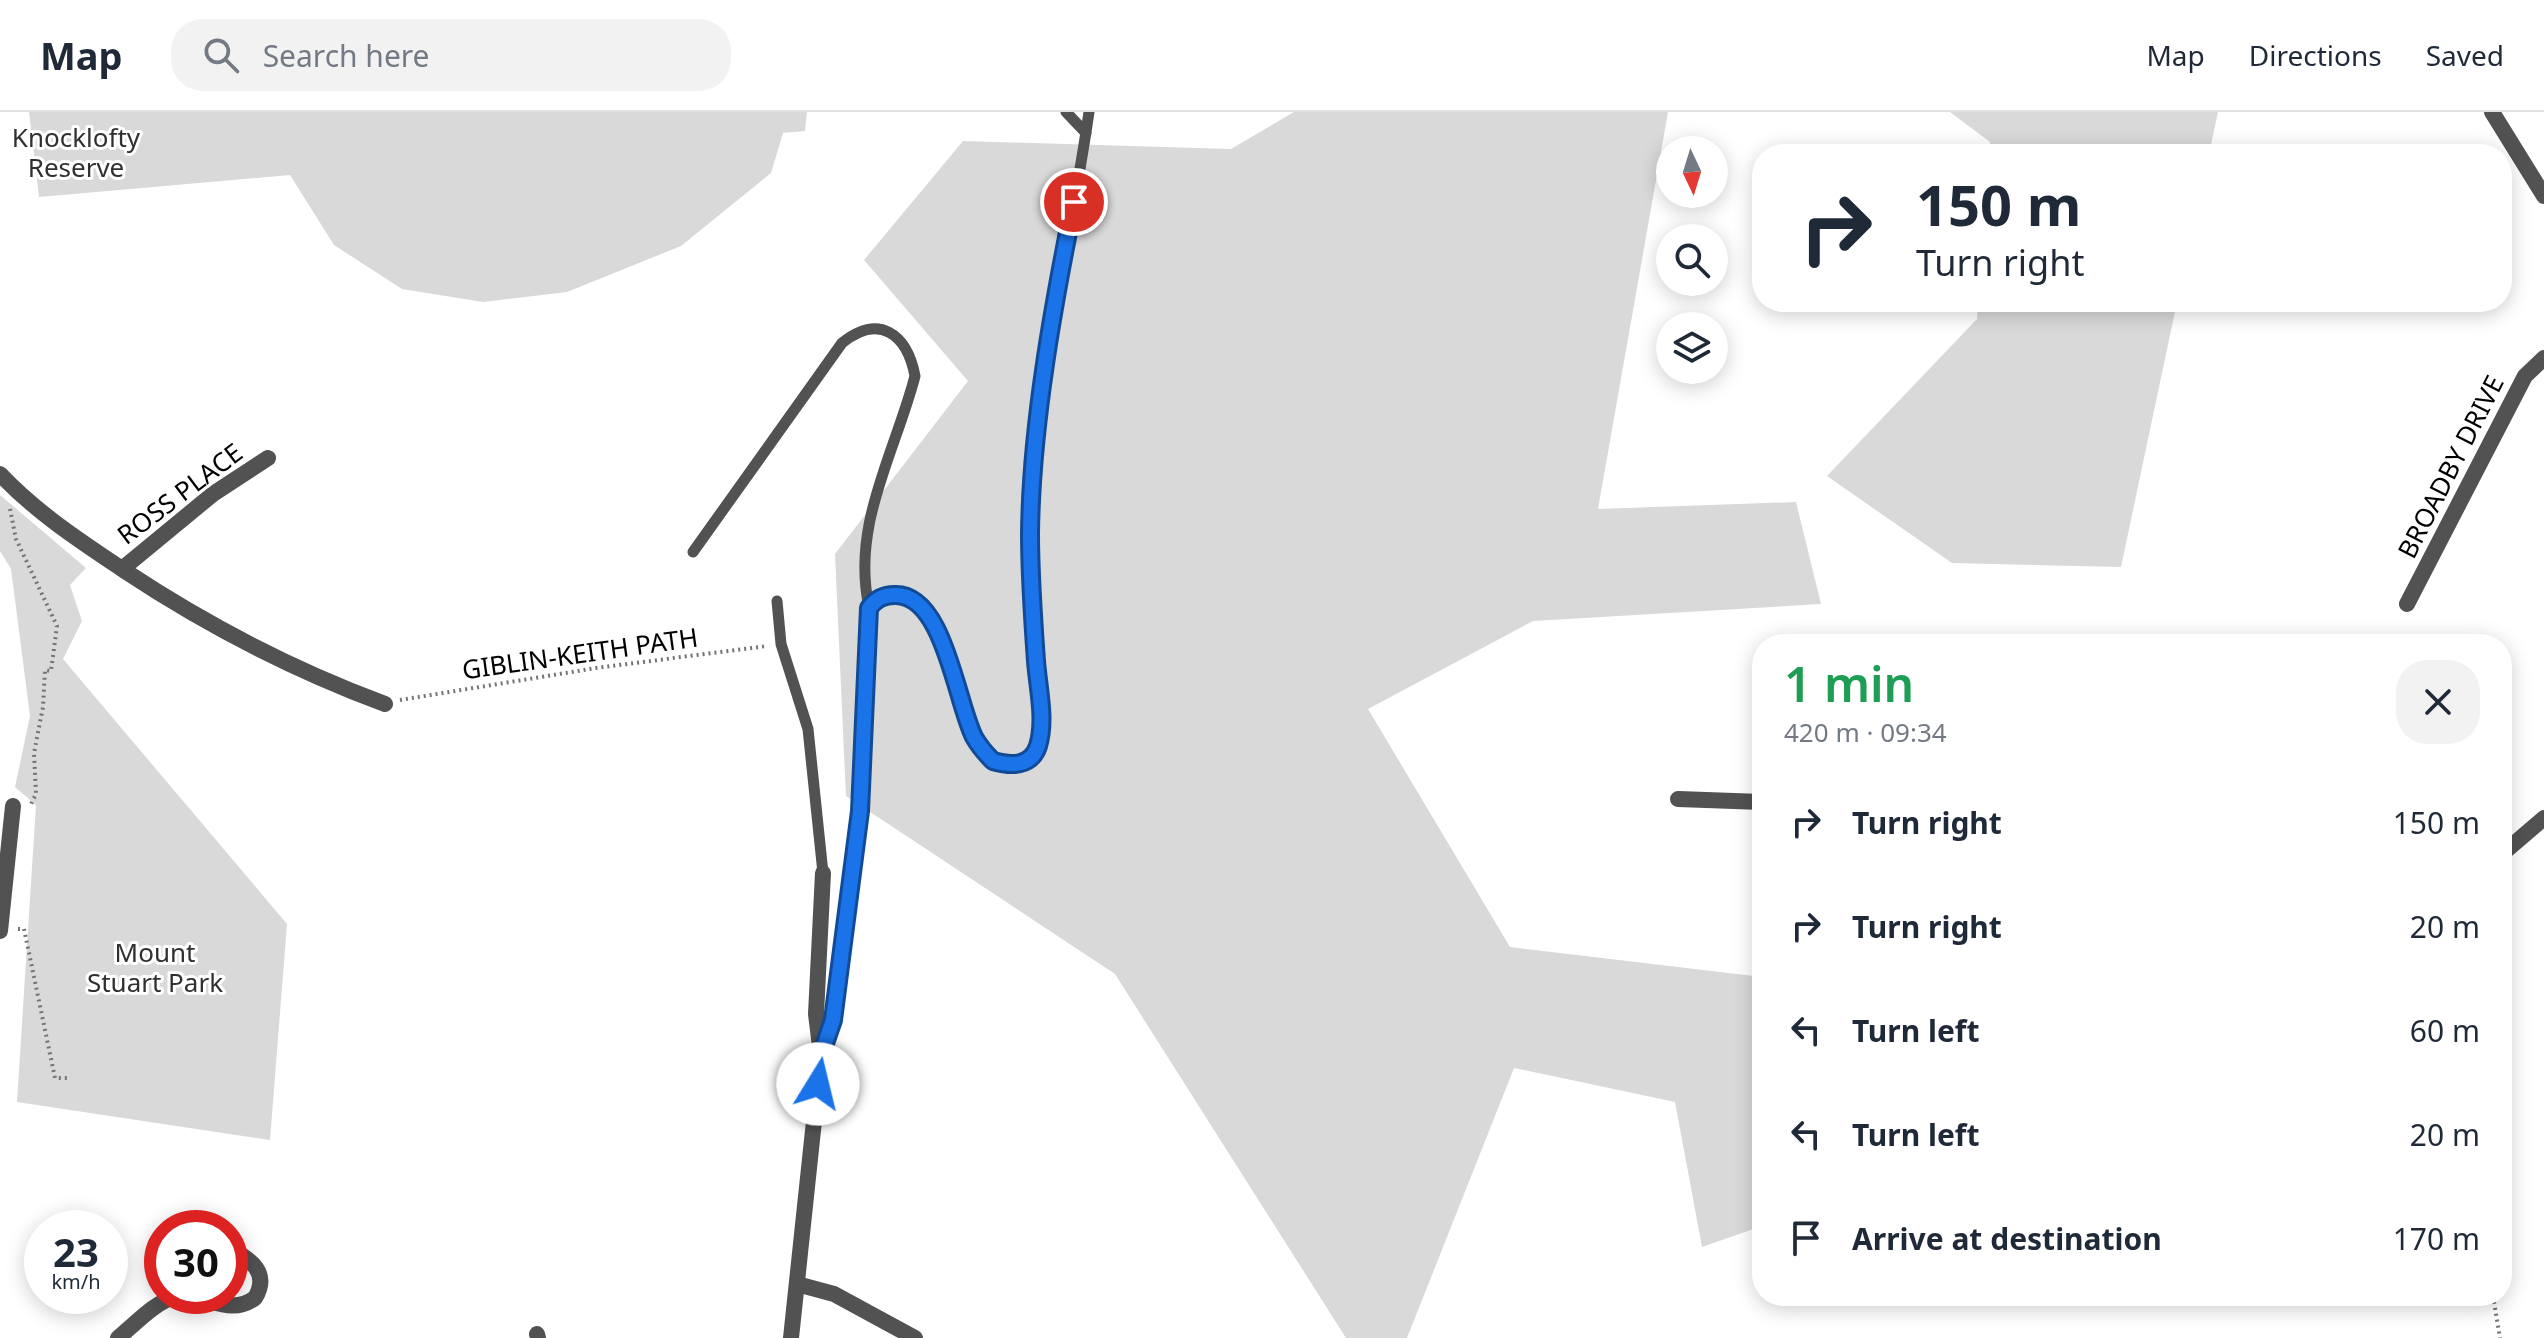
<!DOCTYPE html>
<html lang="en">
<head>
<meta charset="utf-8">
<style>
	:root { --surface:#fff; --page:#f2f2f3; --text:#1f2937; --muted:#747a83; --line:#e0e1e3 }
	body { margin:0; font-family:"Noto Sans",sans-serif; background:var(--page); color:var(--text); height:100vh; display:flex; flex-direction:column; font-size:30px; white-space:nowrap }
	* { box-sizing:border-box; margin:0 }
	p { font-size:26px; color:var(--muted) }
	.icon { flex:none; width:44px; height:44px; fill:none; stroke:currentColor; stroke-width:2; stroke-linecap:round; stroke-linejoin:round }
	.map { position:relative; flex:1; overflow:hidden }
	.details { position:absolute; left:1752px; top:522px; width:760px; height:672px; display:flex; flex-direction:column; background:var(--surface); border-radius:32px; box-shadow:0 4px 20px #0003 }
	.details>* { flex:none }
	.top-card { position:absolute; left:1752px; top:32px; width:760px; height:168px; border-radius:32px; box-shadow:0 4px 20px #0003; background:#fff; color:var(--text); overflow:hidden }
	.needle { width:52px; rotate:176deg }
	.buttons { position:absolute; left:1656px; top:24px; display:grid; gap:16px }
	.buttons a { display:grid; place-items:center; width:72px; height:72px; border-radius:50%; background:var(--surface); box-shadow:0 4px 20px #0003; font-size:40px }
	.speed { position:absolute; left:24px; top:1098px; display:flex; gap:16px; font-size:40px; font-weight:700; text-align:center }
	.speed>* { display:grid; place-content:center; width:104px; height:104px; border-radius:50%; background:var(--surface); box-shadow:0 4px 20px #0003; line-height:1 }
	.speed small { font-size:20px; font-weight:400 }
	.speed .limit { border:12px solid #d22; background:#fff; color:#111 }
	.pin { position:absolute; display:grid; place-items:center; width:68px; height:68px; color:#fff; margin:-34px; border:4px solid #fff; border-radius:50%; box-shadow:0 2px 8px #0007 }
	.me { position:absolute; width:88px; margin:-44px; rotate:9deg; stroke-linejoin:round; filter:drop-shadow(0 0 6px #0008) }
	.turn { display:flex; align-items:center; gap:28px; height:168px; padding:0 32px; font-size:36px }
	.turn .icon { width:104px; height:104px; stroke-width:2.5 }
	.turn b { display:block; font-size:56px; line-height:68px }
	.round { display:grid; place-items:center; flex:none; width:84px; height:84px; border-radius:32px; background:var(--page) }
	.headline { display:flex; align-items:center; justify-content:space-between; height:136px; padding:0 32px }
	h1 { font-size:48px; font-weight:600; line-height:60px; color:#1e9e55 }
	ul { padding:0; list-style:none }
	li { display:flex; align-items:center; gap:24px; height:104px; padding:0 32px }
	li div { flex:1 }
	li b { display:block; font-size:30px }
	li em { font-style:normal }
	header { display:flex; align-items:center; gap:48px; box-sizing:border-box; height:112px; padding:0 40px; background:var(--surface); border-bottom:2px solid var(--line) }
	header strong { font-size:38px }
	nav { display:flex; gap:44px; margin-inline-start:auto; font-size:28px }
	.search { width:560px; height:72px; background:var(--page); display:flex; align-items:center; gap:20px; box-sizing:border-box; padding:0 28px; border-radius:32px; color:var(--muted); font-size:30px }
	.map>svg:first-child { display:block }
</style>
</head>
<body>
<header>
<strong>Map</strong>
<div class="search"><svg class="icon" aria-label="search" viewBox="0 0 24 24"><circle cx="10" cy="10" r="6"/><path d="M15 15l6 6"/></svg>Search here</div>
<nav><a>Map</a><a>Directions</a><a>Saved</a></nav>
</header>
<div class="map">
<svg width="2544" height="1226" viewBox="0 0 2544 1226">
	<rect width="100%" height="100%" fill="#fff"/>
	<g fill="#d9d9d9">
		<path d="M 29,0 L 807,0 L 805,19 L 783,21 L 771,61 L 681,134 L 567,180 L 483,190 L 402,177 L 334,133 L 290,63 L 39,85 Z"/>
		<path d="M 1294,0 L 1668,0 L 1598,397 L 1796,390 L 1821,492 L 1533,509 L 1368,597 L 1510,835 L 1762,865 L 1762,1114 L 1702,1135 L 1675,990 L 1514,956 L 1407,1226 L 1346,1226 L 1115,862 L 846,684 L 835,442 L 968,269 L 864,148 L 963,29 L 1231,37 Z"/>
		<path d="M 1950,0 L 2218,0 L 2209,42 L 1990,42 L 1990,30 Z"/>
		<path d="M 1978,190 L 2177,190 L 2121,455 L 1952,451 L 1827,364 L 1977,207 Z"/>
		<path d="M 0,383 L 86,456 L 70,473 L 82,509 L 63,547 L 287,812 L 270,1028 L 17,990 L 36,693 L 15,675 L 30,604 L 11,457 L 0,439 Z"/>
	</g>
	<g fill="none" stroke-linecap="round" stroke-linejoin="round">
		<g stroke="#747474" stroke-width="4" stroke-dasharray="2 4" stroke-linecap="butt">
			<path d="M 10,397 L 16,427 L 57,514 L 51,559 L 45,558 L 43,595 L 34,641 L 36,682 L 31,692"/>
			<path d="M 400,588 L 596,556 L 767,534"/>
			<path d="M 18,817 L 24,817 L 55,966 L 68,966"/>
			<path d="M 2493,1184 L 2500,1226"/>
		</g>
		<g stroke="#525252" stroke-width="11">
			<path d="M 1066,0 L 1086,21"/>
			<path d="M 693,440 L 842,231 C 879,201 907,222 915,264 C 895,341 851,413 869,495"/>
			<path d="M 777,489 L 781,532 L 808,617 L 823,761"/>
			<path d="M 852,771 L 863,668 L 869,496 C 876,486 883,483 895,483 C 944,482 956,589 974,625 C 979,634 986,642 993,649 C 1011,654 1031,655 1038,634 C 1046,608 1039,575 1036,549 C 1033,507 1029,464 1030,421 C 1032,279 1069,140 1089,0"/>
		</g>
		<g stroke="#525252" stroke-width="16">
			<path d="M 2492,0 L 2544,84"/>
			<path d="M 0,362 C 37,401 80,429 125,459 C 208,514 291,557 385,592"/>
			<path d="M 122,457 L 213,382 L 268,346"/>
			<path d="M 2407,492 L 2525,264 L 2544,246"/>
			<path d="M 1678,687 L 1762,690"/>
			<path d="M 2502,742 L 2544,706"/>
			<path d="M 0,819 L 13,694"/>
			<path d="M 823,938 L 833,908 L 852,771"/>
			<path d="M 797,1172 L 834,1182 L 915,1226"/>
			<path d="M 537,1222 L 538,1226"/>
			<path d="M 118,1226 C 133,1214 156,1189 175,1185 C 204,1179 228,1206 255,1186 C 270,1161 251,1147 230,1137"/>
			<path d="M 791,1226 L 821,943 L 816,902 L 823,761"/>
		</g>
	</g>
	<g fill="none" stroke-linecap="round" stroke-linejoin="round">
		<defs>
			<path id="route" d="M 818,972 L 821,943 L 833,908 L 860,699 L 869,496 C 876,487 883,483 895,483 C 944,482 956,589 974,625 C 979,634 986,642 993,649 C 1011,654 1031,655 1038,634 C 1046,608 1038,576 1036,549 C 1033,507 1030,464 1030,422 C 1031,316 1053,194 1074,90"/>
		</defs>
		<use href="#route" stroke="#114b97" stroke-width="20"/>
		<use href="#route" stroke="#1a73e8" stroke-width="14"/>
	</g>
	<g text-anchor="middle" stroke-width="6" stroke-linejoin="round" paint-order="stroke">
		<g font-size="26" fill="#303030" stroke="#fff">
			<text x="76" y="35">Knocklofty<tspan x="76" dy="30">Reserve</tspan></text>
			<text x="155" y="850">Mount<tspan x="155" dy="30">Stuart Park</tspan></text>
		</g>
		<g font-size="26" fill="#000" stroke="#fff">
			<text transform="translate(2451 355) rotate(-63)" y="9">BROADBY DRIVE</text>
			<text transform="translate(180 382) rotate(-37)" y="9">ROSS PLACE</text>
			<text transform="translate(580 542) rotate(-8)" y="9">GIBLIN-KEITH PATH</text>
		</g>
	</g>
</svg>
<div class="buttons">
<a><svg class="needle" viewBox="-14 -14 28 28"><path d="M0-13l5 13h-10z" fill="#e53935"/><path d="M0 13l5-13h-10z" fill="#747a83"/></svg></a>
<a><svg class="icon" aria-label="search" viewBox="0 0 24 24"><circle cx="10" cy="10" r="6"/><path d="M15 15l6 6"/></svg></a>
<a><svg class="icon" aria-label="layers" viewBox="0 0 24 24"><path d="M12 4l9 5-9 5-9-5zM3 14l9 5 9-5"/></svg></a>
</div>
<div class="speed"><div>23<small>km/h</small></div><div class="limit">30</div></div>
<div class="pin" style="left:1074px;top:90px;background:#d93025"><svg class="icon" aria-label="arrive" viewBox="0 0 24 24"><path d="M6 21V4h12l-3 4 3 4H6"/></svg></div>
<svg class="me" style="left:818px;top:972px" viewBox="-20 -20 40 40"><circle r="19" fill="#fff"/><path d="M0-13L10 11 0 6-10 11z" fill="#1a73e8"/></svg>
<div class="top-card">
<div class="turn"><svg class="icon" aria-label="right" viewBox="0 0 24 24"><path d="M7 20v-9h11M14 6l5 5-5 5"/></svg><div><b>150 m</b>Turn right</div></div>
</div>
<section class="details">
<div class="headline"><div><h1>1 min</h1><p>420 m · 09:34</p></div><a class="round"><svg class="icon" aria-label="close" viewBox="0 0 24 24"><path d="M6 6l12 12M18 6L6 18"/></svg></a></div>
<ul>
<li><svg class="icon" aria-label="right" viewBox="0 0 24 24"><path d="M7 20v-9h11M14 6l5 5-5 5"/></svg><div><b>Turn right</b></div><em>150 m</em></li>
<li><svg class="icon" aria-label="right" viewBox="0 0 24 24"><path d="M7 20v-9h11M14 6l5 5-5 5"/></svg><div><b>Turn right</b></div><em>20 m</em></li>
<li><svg class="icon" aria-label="left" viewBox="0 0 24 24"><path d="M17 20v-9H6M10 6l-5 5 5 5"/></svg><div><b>Turn left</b></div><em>60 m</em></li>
<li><svg class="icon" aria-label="left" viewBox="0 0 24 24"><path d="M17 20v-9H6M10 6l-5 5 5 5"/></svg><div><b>Turn left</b></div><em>20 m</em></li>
<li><svg class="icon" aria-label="arrive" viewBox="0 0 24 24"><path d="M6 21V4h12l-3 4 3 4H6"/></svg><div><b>Arrive at destination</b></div><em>170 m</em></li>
</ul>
</section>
</div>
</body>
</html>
